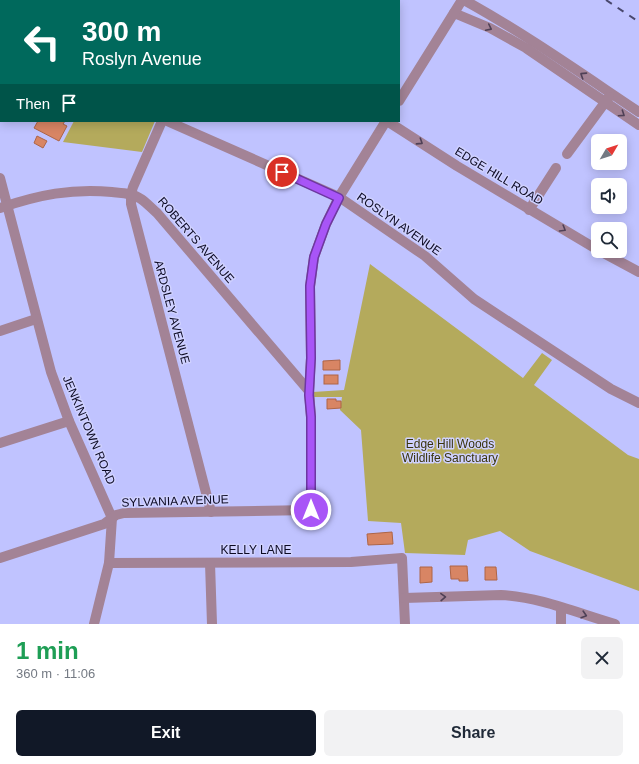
<!DOCTYPE html>
<html lang="en">
<head>
<meta charset="utf-8">
<style>
	:root { --surface:#fff; --page:#f2f2f3; --text:#1f2937; --muted:#747a83; --accent:#111827 }
	body { margin:0; font-family:Helvetica,sans-serif; background:var(--page); color:var(--text); height:100vh; display:flex; flex-direction:column; font-size:15px; white-space:nowrap }
	* { box-sizing:border-box; margin:0 }
	p { font-size:13px; color:var(--muted) }
	.icon { flex:none; width:22px; height:22px; fill:none; stroke:currentColor; stroke-width:2; stroke-linecap:round; stroke-linejoin:round }
	.map { position:relative; height:624px; overflow:hidden }
	.side { display:flex; flex-direction:column; background:var(--surface); flex:1 }
	.side>* { flex:none }
	.guide { position:absolute; left:0px; top:0px; width:400px; height:122px; box-shadow:0 2px 10px #0003; background:#00695c; color:#fff; overflow:hidden }
	.needle { width:26px; rotate:51deg }
	.fabs { position:absolute; left:591px; top:134px; display:grid; gap:8px }
	.fabs a { display:grid; place-items:center; width:36px; height:36px; border-radius:6px; background:var(--surface); box-shadow:0 2px 10px #0003; font-size:20px }
	.pin { position:absolute; display:grid; place-items:center; width:34px; height:34px; color:#fff; margin:-17px; border:2px solid #fff; border-radius:50%; box-shadow:0 1px 4px #0007 }
	.me { position:absolute; width:44px; margin:-22px; rotate:0deg; stroke-linejoin:round; filter:drop-shadow(0 0 3px #0008) }
	.turn { display:flex; align-items:center; gap:14px; height:84px; padding:0 16px; font-size:18px }
	.turn .icon { width:52px; height:52px; stroke-width:2.5 }
	.turn b { display:block; font-size:28px; line-height:34px }
	.then { display:flex; align-items:center; height:38px; padding:0 16px; background:#0003; gap:8px; font-size:15px }
	.round { display:grid; place-items:center; flex:none; width:42px; height:42px; border-radius:6px; background:var(--page) }
	.head { display:flex; align-items:center; justify-content:space-between; height:68px; padding:0 16px }
	h1 { font-size:24px; font-weight:600; line-height:30px; color:#1e9e55 }
	.action { display:flex; gap:8px; margin-top:auto; padding:8px 16px }
	.action a { flex:1; height:46px; border-radius:6px; background:var(--accent); color:#fff; font-size:16px; font-weight:600; line-height:46px; text-align:center }
	.action a+a { background:var(--page); color:var(--text) }
	.map>svg:first-child { display:block }
</style>
</head>
<body>
<div class="map">
<svg width="639" height="624" viewBox="0 0 639 624">
	<rect width="100%" height="100%" fill="#c0c3ff"/>
	<g fill="#b4aa5c">
		<path d="M 74,121 L 155,121 L 142,152 L 63,142 Z"/>
		<path d="M 370,264 L 523,378 L 542,353 L 552,360 L 534,385 L 628,455 L 639,459 L 639,591 L 530,551 L 500,531 L 468,540 L 465,555 L 405,553 L 401,523 L 368,521 L 361,430 L 340,410 L 342,397 L 313,397 L 313,392 L 344,390 Z"/>
	</g>
	<g fill="#d88564" stroke="#ae6547">
		<path d="M 38,121 L 65,121 L 63,124 L 67,126 L 59,141 L 34,128 Z"/>
		<path d="M 37,136 L 47,141 L 43,148 L 34,143 Z"/>
		<path d="M 340,360 L 340,370 L 323,370 L 323,361 Z"/>
		<rect x="324" y="375" width="14" height="9"/>
		<path d="M 327,399 L 336,399 L 336,401 L 341,401 L 341,408 L 327,409 Z"/>
		<path d="M 392,532 L 393,544 L 368,545 L 367,534 Z"/>
		<path d="M 450,566 L 467,566 L 468,581 L 459,581 L 459,579 L 451,579 Z"/>
		<path d="M 420,567 L 432,567 L 432,582 L 420,583 Z"/>
		<path d="M 485,567 L 496,567 L 497,580 L 485,580 Z"/>
	</g>
	<g fill="none" stroke-linecap="round" stroke-linejoin="round">
		<g stroke="#a38396" stroke-width="10">
			<path d="M 138,0 L 140,1"/>
			<path d="M 464,0 C 524,33 582,74 639,112"/>
			<path d="M 214,1 L 215,0"/>
			<path d="M 454,13 L 490,28 L 526,48 L 639,125"/>
			<path d="M 399,101 L 462,0"/>
			<path d="M 162,121 L 133,187 L 131,194 L 131,204 L 211,512"/>
			<path d="M 167,121 L 339,197 L 425,256 L 474,299 L 611,389 L 639,403"/>
			<path d="M 387,121 L 457,166 L 598,250"/>
			<path d="M 567,154 L 609,97"/>
			<path d="M 0,178 L 51,372 L 69,421 L 112,518 L 109,563 L 94,624"/>
			<path d="M 0,208 C 38,195 72,188 112,192 C 122,193 133,193 141,199 C 147,203 152,209 157,213 L 309,391"/>
			<path d="M 529,210 L 556,168"/>
			<path d="M 600,251 L 639,272"/>
			<path d="M 0,331 L 36,319"/>
			<path d="M 0,443 L 69,421"/>
			<path d="M 0,558 L 104,524 L 116,515 L 124,513 L 311,510 L 311,417 L 309,391 L 311,358 L 310,287 L 314,257 L 326,224 L 339,197 L 386,121"/>
			<path d="M 109,563 L 351,562 L 402,558 L 405,624"/>
			<path d="M 210,563 L 212,624"/>
			<path d="M 404,598 L 501,595 C 540,597 577,613 615,624"/>
			<path d="M 561,608 L 561,624"/>
		</g>
		<path stroke="#49486d" stroke-width="2" stroke-dasharray="7 7" stroke-linecap="butt" d="M 606,0 L 639,22"/>
	</g>
	<defs><path id="oneway-chevron" d="M-2-3.5L2.5 0L-2 3.5" fill="none" stroke-width="1.6" stroke-linecap="round" stroke-linejoin="round"/></defs>
	<g stroke="#4f4056">
		<use href="#oneway-chevron" transform="translate(489 28) rotate(26)"/>
		<use href="#oneway-chevron" transform="translate(583 75) rotate(-147)"/>
		<use href="#oneway-chevron" transform="translate(622 114) rotate(34)"/>
		<use href="#oneway-chevron" transform="translate(420 142) rotate(33)"/>
		<use href="#oneway-chevron" transform="translate(563 229) rotate(31)"/>
		<use href="#oneway-chevron" transform="translate(443 597) rotate(-2)"/>
		<use href="#oneway-chevron" transform="translate(584 615) rotate(17)"/>
	</g>
	<g fill="none" stroke-linecap="round" stroke-linejoin="round">
		<defs>
			<path id="route" d="M 282,172 L 339,198 L 326,224 L 314,257 L 310,286 L 311,358 L 309,395 L 311,417 L 311,510"/>
		</defs>
		<use href="#route" stroke="#6d37a1" stroke-width="10"/>
		<use href="#route" stroke="#a855f7" stroke-width="7"/>
	</g>
	<g text-anchor="middle" stroke-width="3" stroke-linejoin="round" paint-order="stroke">
		<g font-size="12" fill="#0b0922" stroke="#cfd1ff">
			<text transform="translate(499 176) rotate(31)" y="4">EDGE HILL ROAD</text>
			<text transform="translate(399 224) rotate(35)" y="4">ROSLYN AVENUE</text>
			<text transform="translate(196 240) rotate(49)" y="4">ROBERTS AVENUE</text>
			<text transform="translate(172 312) rotate(75)" y="4">ARDSLEY AVENUE</text>
			<text transform="translate(89 430) rotate(67)" y="4">JENKINTOWN ROAD</text>
			<text transform="translate(175 501) rotate(-2)" y="4">SYLVANIA AVENUE</text>
			<text x="256" y="554">KELLY LANE</text>
		</g>
		<g font-size="12" fill="#39340c" stroke="#cfd1ff">
			<text x="450" y="448">Edge Hill Woods<tspan x="450" dy="14">Wildlife Sanctuary</tspan></text>
		</g>
	</g>
</svg>
<div class="fabs">
<a><svg class="needle" viewBox="-14 -14 28 28"><path d="M0-13l5 13h-10z" fill="#e53935"/><path d="M0 13l5-13h-10z" fill="#747a83"/></svg></a>
<a><svg class="icon" aria-label="sound" viewBox="0 0 24 24"><path d="M4 9h4l5-4v14l-5-4H4zM17 9q2 3 0 6"/></svg></a>
<a><svg class="icon" aria-label="search" viewBox="0 0 24 24"><circle cx="10" cy="10" r="6"/><path d="M15 15l6 6"/></svg></a>
</div>
<div class="pin" style="left:282px;top:172px;background:#d93025"><svg class="icon" aria-label="arrive" viewBox="0 0 24 24"><path d="M6 21V4h12l-3 4 3 4H6"/></svg></div>
<svg class="me" style="left:311px;top:510px" viewBox="-20 -20 40 40"><circle r="17" fill="#a855f7" stroke="#fff" stroke-width="3"/><path d="M0-11L8 9 0 5-8 9z" fill="#fff"/></svg>
<div class="guide">
<div class="turn"><svg class="icon" aria-label="left" viewBox="0 0 24 24"><path d="M17 20v-9H6M10 6l-5 5 5 5"/></svg><div><b>300 m</b>Roslyn Avenue</div></div>
<div class="then">Then<svg class="icon" aria-label="arrive" viewBox="0 0 24 24"><path d="M6 21V4h12l-3 4 3 4H6"/></svg></div>
</div>
</div>
<section class="side">
<div class="head"><div><h1>1 min</h1><p>360 m · 11:06</p></div><a class="round"><svg class="icon" aria-label="close" viewBox="0 0 24 24"><path d="M6 6l12 12M18 6L6 18"/></svg></a></div>
<div class="action"><a>Exit</a><a>Share</a></div>
</section>
</body>
</html>
